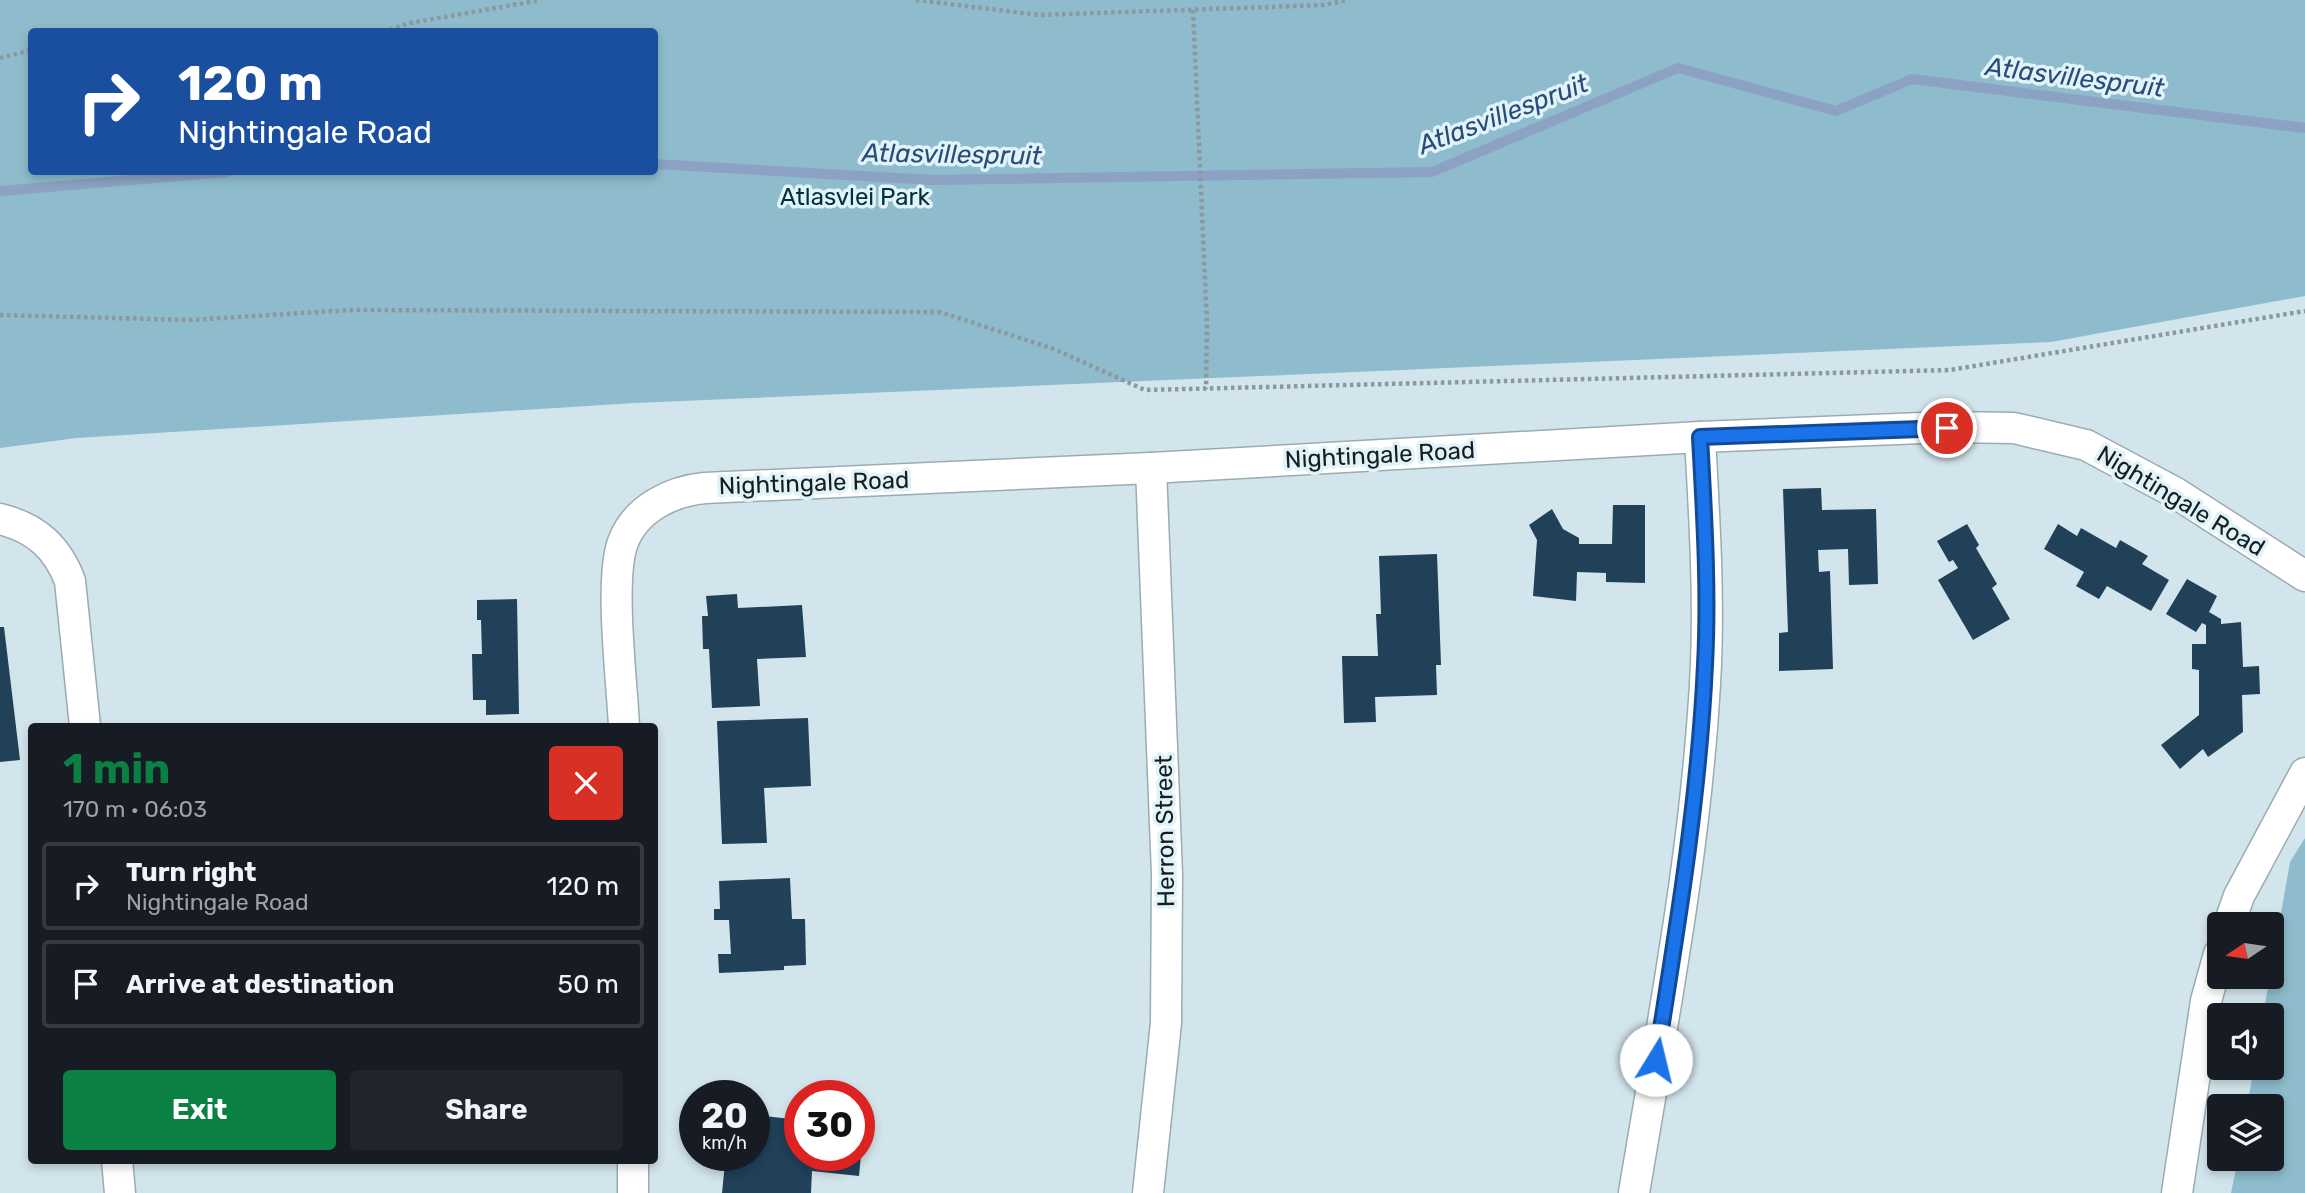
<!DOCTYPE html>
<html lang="en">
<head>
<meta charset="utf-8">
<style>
	:root { --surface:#171b24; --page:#20242c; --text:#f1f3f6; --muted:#9ea1a6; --line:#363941; --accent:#0b8043 }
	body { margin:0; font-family:Rubik,sans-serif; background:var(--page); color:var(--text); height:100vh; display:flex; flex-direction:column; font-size:26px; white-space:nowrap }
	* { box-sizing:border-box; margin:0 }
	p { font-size:23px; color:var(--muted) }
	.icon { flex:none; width:38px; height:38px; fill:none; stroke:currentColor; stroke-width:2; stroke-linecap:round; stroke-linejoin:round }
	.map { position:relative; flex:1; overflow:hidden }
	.panel { position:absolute; left:28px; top:723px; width:630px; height:441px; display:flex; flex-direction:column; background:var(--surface); border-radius:7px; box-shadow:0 4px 10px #0003 }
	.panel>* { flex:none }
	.guide { position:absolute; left:28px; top:28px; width:630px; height:147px; border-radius:7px; box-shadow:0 4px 10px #0003; background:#1a4fa0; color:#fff; overflow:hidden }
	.needle { width:46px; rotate:257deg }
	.controls { position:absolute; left:2207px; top:912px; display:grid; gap:14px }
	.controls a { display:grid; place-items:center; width:77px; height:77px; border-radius:7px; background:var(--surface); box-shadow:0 4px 10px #0003; font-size:35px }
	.speed { position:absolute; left:679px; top:1080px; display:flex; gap:14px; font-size:35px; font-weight:700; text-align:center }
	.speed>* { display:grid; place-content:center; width:91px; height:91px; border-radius:50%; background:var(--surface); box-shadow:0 4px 10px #0003; line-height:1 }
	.speed small { font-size:18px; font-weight:400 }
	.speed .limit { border:10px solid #d22; background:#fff; color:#111 }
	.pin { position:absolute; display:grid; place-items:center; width:60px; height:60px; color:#fff; margin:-30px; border:4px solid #fff; border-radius:50%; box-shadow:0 2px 7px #0007 }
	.me { position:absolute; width:77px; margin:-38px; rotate:9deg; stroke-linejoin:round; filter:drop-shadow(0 0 5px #0008) }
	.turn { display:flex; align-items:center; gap:24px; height:147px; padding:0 35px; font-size:32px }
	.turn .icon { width:91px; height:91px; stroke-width:2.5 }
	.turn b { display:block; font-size:49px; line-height:60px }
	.round { display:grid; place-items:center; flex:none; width:74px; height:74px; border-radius:7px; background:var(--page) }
	.overview { display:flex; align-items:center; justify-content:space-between; height:119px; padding:0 35px }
	h1 { font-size:42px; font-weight:700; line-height:52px; color:var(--accent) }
	.primary-button { display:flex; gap:14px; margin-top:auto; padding:14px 35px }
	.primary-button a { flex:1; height:80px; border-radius:7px; background:var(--accent); color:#fff; font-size:28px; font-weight:700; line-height:80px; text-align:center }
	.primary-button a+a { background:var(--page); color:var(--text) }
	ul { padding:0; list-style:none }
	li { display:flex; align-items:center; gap:21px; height:88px; margin:0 14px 10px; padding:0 21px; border:4px solid var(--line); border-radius:7px }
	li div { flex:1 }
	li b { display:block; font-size:26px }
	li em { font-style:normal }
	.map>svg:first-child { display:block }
</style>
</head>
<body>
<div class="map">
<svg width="2305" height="1193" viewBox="0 0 2305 1193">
	<rect width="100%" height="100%" fill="#d3e5ec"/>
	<g fill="#8ebccc" fill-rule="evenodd">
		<path d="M 0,0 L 2305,0 L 2305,296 L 2051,342 L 635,403 L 77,438 L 0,448 ZM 32,32 L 654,32 L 654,172 L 32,172 Z"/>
		<path d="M 2305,838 L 2305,1193 L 2231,1193 L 2238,1159 L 2272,1158 L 2272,1106 L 2247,1106 L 2254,1068 L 2272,1068 L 2272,1015 L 2263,1015 L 2290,862 Z"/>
	</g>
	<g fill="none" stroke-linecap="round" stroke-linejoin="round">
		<g stroke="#8ba2c3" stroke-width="10">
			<path d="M 654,164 L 933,180 L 1432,172 L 1678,68 L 1836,111 L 1912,79 L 2305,128"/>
			<path d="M 0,191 L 227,172"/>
		</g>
	</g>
	<g fill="#204158">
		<path d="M 1821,488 L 1822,510 L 1876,509 L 1878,584 L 1849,585 L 1848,549 L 1818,550 L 1819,572 L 1830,571 L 1833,669 L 1779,671 L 1779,633 L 1788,632 L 1783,489 Z"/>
		<path d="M 1613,505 L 1645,505 L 1645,583 L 1606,582 L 1606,573 L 1577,572 L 1576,601 L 1533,596 L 1537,540 L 1529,525 L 1552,509 L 1563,529 L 1579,538 L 1579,544 L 1612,544 Z"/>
		<path d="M 1967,524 L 1979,545 L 1976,548 L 1997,584 L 1992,588 L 2010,619 L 1973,640 L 1938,580 L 1958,568 L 1953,560 L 1949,562 L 1937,541 Z"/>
		<path d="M 2058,524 L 2077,536 L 2081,528 L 2116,548 L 2120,540 L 2148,556 L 2142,564 L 2169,580 L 2151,611 L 2107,586 L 2099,599 L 2076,586 L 2084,572 L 2044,549 Z"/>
		<path d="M 1437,554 L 1441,665 L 1436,665 L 1437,695 L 1375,697 L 1376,722 L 1344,723 L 1342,656 L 1378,656 L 1376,614 L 1381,614 L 1379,556 Z"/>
		<path d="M 2187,579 L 2217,596 L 2209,612 L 2221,619 L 2221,624 L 2241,622 L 2243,667 L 2259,666 L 2260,694 L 2242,695 L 2243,732 L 2208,757 L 2203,749 L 2180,769 L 2161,745 L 2199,715 L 2199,670 L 2192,669 L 2192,644 L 2206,644 L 2206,625 L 2202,623 L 2196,632 L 2166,614 Z"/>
		<path d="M 737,594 L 738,608 L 802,605 L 806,657 L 757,659 L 760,706 L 712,708 L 709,649 L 703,649 L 702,616 L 708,616 L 706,596 Z"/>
		<path d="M 517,599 L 519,714 L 486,715 L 486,700 L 473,700 L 472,654 L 482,654 L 481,620 L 477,620 L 477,600 Z"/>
		<path d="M 0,627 L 4,627 L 20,760 L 0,762 Z"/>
		<path d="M 808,718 L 811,786 L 764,788 L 767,843 L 722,844 L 717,721 Z"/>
		<path d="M 790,878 L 792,919 L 805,919 L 806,965 L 784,966 L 784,970 L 719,973 L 718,954 L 731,954 L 729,920 L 714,920 L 714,909 L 720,909 L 719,881 Z"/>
		<path d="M 754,1115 L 800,1120 L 800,1155 L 861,1155 L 859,1176 L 812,1171 L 811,1193 L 722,1193 L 725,1163 L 733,1163 L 734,1155 L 754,1155 Z"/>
	</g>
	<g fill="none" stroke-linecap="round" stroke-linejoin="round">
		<defs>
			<g id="minor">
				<path d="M 0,519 C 36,528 57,547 70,581 L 85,726"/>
				<path d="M 624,726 C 622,682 609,579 623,542 C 636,508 672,491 705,488 L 1151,468 L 1700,437 L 1947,427 L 2014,428 L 2086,445 L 2174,492 L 2305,576"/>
				<path d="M 2229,924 L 2239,896 L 2305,773"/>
				<path d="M 117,1160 L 120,1193"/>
				<path d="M 633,1160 L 633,1193"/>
				<path d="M 1148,1193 L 1166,1023 L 1167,874 L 1151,468"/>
				<path d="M 1634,1193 C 1663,1018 1698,841 1706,664 C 1709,589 1704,512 1700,437"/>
				<path d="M 2177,1193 L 2206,1001 L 2219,954"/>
			</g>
		</defs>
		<use href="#minor" stroke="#9aacb2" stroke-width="33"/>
		<g stroke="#8b999e" stroke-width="4.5" stroke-dasharray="3.5 3.5" stroke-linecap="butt">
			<path d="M 916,0 L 1039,15 L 1324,5 L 1347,0"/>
			<path d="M 1193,10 L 1207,325 L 1206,389"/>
			<path d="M 383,32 L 410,23 L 541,0"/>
			<path d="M 0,58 L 32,50"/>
			<path d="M 0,315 L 190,320 L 350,310 L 940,312 L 1054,349 L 1145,390 L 1950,370 L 2305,311"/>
		</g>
		<use href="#minor" stroke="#fff" stroke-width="30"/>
	</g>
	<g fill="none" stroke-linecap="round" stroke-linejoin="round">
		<defs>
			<path id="route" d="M 1656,1060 C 1677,929 1699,797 1705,665 C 1709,589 1704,512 1700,437 L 1947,428"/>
		</defs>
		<use href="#route" stroke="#114b97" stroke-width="18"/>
		<use href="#route" stroke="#1a73e8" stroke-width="12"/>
	</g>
	<g text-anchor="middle" stroke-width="7" stroke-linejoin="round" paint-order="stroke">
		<g font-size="24" fill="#012f3b" stroke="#e0f3f9">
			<text x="855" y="205">Atlasvlei Park</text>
		</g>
		<g font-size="24" fill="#171e20" stroke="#e0f3f9">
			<text transform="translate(1380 455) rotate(-3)" y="8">Nightingale Road</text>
			<text transform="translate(814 483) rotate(-2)" y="8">Nightingale Road</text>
			<text transform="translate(2181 501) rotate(31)" y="8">Nightingale Road</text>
			<text transform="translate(1165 831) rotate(-91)" y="8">Herron Street</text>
		</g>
		<g font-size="26" font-style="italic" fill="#2c4b78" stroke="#e0f3f9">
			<text transform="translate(2075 77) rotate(7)" y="9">Atlasvillespruit</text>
			<text transform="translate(1503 114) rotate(-21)" y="9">Atlasvillespruit</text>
			<text transform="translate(952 154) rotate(1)" y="9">Atlasvillespruit</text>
		</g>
	</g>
</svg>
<div class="controls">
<a><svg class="needle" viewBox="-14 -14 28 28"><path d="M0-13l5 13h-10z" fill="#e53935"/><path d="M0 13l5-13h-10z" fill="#9ea1a6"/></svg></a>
<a><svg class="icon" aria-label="sound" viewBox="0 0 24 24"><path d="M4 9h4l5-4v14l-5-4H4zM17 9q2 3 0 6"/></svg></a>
<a><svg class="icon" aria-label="layers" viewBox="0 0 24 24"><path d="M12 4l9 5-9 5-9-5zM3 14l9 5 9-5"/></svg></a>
</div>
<div class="speed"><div>20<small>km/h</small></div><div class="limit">30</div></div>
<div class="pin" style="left:1947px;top:428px;background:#d93025"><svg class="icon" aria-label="arrive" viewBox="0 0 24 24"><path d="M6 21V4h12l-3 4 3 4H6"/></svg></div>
<svg class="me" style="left:1656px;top:1060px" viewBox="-20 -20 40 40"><circle r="19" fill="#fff"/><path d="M0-13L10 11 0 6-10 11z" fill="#1a73e8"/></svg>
<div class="guide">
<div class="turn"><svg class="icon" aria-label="right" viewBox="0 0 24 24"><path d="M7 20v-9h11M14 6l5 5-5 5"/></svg><div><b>120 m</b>Nightingale Road</div></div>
</div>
<section class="panel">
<div class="overview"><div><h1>1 min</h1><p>170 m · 06:03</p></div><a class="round" style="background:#d93025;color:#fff"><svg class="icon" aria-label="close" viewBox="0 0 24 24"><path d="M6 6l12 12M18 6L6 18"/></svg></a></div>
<ul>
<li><svg class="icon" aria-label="right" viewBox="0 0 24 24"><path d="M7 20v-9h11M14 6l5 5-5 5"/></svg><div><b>Turn right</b><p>Nightingale Road</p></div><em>120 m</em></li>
<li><svg class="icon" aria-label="arrive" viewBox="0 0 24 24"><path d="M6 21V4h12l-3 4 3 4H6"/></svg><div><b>Arrive at destination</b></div><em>50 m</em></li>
</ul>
<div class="primary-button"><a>Exit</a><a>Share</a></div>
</section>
</div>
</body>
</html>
